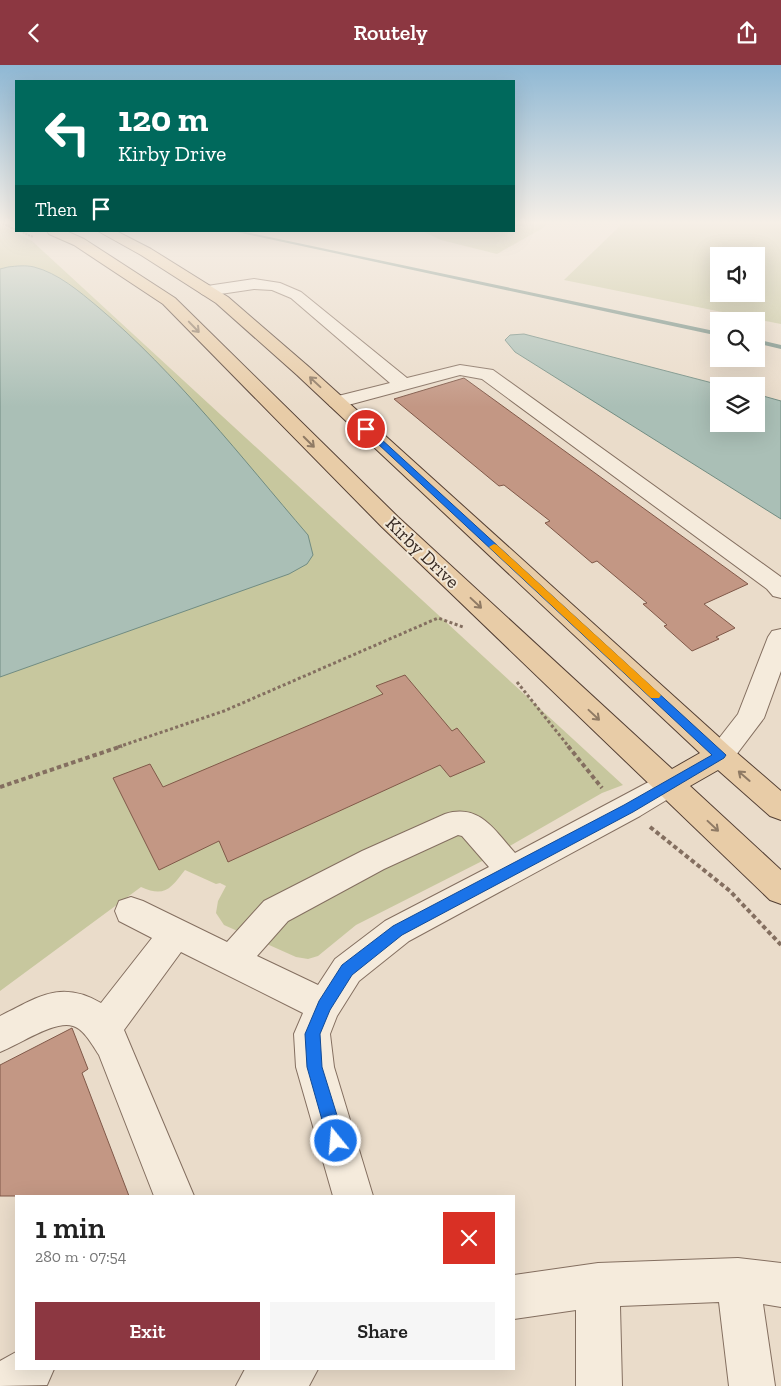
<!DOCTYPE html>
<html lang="en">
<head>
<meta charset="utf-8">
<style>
	:root { --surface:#fff; --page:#f6f6f6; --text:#222; --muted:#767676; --accent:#8c3741 }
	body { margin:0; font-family:"Zilla Slab",serif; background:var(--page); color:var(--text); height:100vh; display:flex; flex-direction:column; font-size:19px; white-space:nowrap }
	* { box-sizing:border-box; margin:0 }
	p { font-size:16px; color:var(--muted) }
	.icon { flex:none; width:28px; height:28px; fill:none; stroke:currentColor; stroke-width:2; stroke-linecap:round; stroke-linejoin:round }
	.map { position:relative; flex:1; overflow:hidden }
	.sheet { position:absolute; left:15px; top:1130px; width:500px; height:175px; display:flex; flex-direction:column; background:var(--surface); border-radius:0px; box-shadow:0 5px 20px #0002 }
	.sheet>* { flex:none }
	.hud { position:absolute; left:15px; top:15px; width:500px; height:152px; border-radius:0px; box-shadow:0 5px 20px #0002; background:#00695c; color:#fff; overflow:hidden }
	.fabs { position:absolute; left:710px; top:182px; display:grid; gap:10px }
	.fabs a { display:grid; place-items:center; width:55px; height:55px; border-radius:0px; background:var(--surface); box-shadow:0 5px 20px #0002; font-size:25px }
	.pin { position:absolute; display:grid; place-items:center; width:42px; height:42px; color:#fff; margin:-21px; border:2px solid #fff; border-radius:50%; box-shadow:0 1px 5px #0007 }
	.me { position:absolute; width:55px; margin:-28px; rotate:343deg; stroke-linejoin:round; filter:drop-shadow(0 0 4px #0008) }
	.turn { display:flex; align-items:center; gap:18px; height:105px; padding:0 20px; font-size:22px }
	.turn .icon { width:65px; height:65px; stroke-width:2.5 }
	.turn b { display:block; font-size:35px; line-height:42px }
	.then { display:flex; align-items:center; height:48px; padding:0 20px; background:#0003; gap:10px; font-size:19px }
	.round { display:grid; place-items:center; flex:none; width:52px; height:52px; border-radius:0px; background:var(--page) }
	.headline { display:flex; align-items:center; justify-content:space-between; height:85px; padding:0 20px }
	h1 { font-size:30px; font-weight:600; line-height:38px }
	.action { display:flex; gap:10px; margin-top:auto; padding:10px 20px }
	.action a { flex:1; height:58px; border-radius:0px; background:var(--accent); color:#fff; font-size:20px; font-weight:600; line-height:58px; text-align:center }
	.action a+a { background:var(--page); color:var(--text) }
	header { display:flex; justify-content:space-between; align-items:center; height:65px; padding:0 20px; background:var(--accent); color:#fff; font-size:22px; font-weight:600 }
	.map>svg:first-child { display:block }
</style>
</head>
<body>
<header><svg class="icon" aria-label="back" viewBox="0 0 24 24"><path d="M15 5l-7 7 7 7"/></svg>Routely<svg class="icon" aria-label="share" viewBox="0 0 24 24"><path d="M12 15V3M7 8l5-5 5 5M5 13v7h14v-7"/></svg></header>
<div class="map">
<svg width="781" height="1321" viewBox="0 0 781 1321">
	<rect width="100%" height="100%" fill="#eadcca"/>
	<g fill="#c7c79e" fill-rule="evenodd">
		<path d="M 514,157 L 549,157 L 541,164 L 497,189 L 441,175 L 422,166 L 514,166 Z"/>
		<path d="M 624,157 L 781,157 L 781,259 L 564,215 ZM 719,191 L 756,191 L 756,229 L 719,229 Z"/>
		<path d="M 0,159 L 32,176 L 623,720 L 602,728 L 496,789 L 356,860 L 318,891 L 308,894 L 296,892 L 224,860 L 216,848 L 218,836 L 226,821 L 220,818 L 216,819 L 185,805 C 171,823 165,833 141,822 L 0,926 Z"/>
	</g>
	<g fill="#aabfb6" stroke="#718c82">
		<path d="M 8,202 C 16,201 26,200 34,202 C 58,208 80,227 98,242 C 177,309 241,392 308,470 L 313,490 L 307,499 L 289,509 L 0,612 L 0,204 Z"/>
		<path d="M 524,269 L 724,321 L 719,321 L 719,359 L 756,359 L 756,329 L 781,336 L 781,454 L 515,287 L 505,275 L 510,270 Z"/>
	</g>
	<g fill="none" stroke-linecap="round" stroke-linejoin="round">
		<g fill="#718c82" fill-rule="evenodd">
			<path d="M 232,166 L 241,166 L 719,267 L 719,271 Z"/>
			<path d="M 756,274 L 781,280 L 781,284 L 756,278 Z"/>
		</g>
	</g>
	<g fill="#c39784" stroke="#805949">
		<path d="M 464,313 L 748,519 L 704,539 L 735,563 L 716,572 L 719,574 L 692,586 L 664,561 L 667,560 L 643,539 L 647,538 L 597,496 L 592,498 L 545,458 L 550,456 L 504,420 L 499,421 L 394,334 Z"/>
		<path d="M 405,610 L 452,666 L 457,663 L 485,697 L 450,712 L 440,700 L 228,797 L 219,776 L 159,805 L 113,713 L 150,699 L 163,722 L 383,629 L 376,621 Z"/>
		<path d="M 72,963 L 88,1004 L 82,1008 L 129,1131 L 0,1131 L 0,1000 Z"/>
	</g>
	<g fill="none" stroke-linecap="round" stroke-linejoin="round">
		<defs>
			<g id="minor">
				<path d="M 254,214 L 280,218 L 301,227 L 407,313 L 460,300 L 493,305 L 781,512 L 781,533 L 773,531 L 767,524 L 482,314 L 460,310 L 337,343 L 330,341 L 328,337 L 330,333 L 390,318 L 291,233 L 272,225 L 254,224 L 207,231 L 202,229 L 199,226 L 202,223 L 207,221 Z"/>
				<path d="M 781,564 L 781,606 L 764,653 L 730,698 L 720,701 L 710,698 L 706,690 L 738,649 L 768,572 L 772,566 Z"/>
				<path d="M 668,709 L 678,712 L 683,720 L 678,728 L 640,751 L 409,876 L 359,916 L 337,951 L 330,969 L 334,1002 L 373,1131 L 333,1131 L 296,1002 L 294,969 L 303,948 L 181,887 L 124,965 L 194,1131 L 154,1131 L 99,990 C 93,981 84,964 73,961 C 54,955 19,980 0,987 L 0,951 C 37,933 60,914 101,938 L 152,873 L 119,856 L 115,846 L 119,836 L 131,832 L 143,836 L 227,877 L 264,836 L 362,786 L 445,749 C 480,738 495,766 515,788 L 658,712 ZM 458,770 L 462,771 L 489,802 L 385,856 L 335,894 L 318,920 L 257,891 L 288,856 L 384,804 Z"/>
				<path d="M 738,1193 L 781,1198 L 781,1242 L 763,1239 L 775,1321 L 729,1321 L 719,1237 L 620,1241 L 622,1321 L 576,1321 L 576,1245 L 514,1254 L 514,1210 L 598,1198 Z"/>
				<path d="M 16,1287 L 16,1304 L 54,1304 L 47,1320 L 0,1321 L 0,1296 Z"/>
				<path d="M 245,1304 L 318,1304 L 309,1321 L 236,1321 Z"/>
			</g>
			<path id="major" d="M 47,166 L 66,166 L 84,174 L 175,233 L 398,452 L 672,704 L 700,688 L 297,310 L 216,238 L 141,190 L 98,166 L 116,166 L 151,184 L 228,232 L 309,302 L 730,682 L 781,726 L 781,755 L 770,751 L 718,705 L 690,721 L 781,805 L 781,839 L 770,835 L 382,462 L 163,239 L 74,180 L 49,169 Z"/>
		</defs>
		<use href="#minor" stroke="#846f60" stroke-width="2"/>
		<use href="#major" stroke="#533f34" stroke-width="2"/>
		<g stroke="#846f60" stroke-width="2" stroke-dasharray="2 1" stroke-linecap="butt">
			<path d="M 0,157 L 16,165"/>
			<path d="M 20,166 L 33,172"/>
		</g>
		<g stroke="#846f60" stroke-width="3" stroke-dasharray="3 2.5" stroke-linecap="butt">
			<path d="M 517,617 L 569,682"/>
			<path d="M 118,682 L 224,646 L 438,553 L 463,562"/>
		</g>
		<g stroke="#846f60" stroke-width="4" stroke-dasharray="4.5 3" stroke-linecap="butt">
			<path d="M 568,681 L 602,723"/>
			<path d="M 0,722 L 122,681"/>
			<path d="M 650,762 L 730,826 L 781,880"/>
		</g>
		<use href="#minor" fill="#f5ebdc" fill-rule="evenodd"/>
		<use href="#major" fill="#e8cca7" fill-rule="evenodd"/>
	</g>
	<defs><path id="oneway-shaft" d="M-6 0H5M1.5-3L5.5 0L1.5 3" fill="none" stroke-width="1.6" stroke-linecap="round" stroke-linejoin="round" transform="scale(1.25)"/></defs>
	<g stroke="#8f7a64">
		<use href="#oneway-shaft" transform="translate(194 262) rotate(46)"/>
		<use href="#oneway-shaft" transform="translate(315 317) rotate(-137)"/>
		<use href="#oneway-shaft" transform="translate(309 377) rotate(45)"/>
		<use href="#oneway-shaft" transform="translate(476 538) rotate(43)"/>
		<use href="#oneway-shaft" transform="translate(594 650) rotate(43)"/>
		<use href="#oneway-shaft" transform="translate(744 711) rotate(-139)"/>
		<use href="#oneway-shaft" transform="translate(713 761) rotate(43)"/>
	</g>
	<linearGradient id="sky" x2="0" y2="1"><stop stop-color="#8fb8d4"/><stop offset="0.46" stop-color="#f6efe7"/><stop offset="1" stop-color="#f6efe7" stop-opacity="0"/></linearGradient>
	<rect width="781" height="342" fill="url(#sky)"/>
	<path fill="#1a73e8" stroke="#114b97" d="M 363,362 L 368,362 L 726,690 L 724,693 L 633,747 L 402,870 L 352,910 L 330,945 L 320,969 L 322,1002 L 345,1076 L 342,1082 L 336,1084 L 331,1082 L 328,1076 L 307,1002 L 305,969 L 319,936 L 342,900 L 393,861 L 624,740 L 712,690 L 363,365 Z"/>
	<path fill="#f59e0b" d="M 494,479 L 497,480 L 659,628 L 661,630 L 659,633 L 651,633 L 491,484 L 489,482 Z"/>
	<g text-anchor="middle" stroke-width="4" stroke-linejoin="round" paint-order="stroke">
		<g font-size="19" fill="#362922" stroke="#f2e8d8">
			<text transform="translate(423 487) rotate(44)" y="7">Kirby Drive</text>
		</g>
	</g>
</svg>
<div class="fabs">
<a><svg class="icon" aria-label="sound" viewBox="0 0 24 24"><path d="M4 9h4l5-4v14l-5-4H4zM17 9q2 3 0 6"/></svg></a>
<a><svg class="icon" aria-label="search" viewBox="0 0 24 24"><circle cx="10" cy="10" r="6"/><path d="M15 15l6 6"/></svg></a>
<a><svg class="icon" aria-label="layers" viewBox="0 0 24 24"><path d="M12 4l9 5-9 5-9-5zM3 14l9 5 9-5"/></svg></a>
</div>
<div class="pin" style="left:366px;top:364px;background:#d93025"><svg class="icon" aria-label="arrive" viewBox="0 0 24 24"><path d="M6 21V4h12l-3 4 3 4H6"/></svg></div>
<svg class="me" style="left:336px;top:1076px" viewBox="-20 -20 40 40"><circle r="17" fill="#1a73e8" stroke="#fff" stroke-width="3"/><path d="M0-11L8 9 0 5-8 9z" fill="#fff"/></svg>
<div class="hud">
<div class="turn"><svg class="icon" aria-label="left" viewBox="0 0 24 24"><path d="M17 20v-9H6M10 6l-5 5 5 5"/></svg><div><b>120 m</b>Kirby Drive</div></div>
<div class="then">Then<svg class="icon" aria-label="arrive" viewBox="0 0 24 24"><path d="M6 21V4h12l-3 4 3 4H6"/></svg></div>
</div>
<section class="sheet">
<div class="headline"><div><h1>1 min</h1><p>280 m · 07:54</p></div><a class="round" style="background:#d93025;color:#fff"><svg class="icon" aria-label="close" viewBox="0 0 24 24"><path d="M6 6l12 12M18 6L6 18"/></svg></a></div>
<div class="action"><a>Exit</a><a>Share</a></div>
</section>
</div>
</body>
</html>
